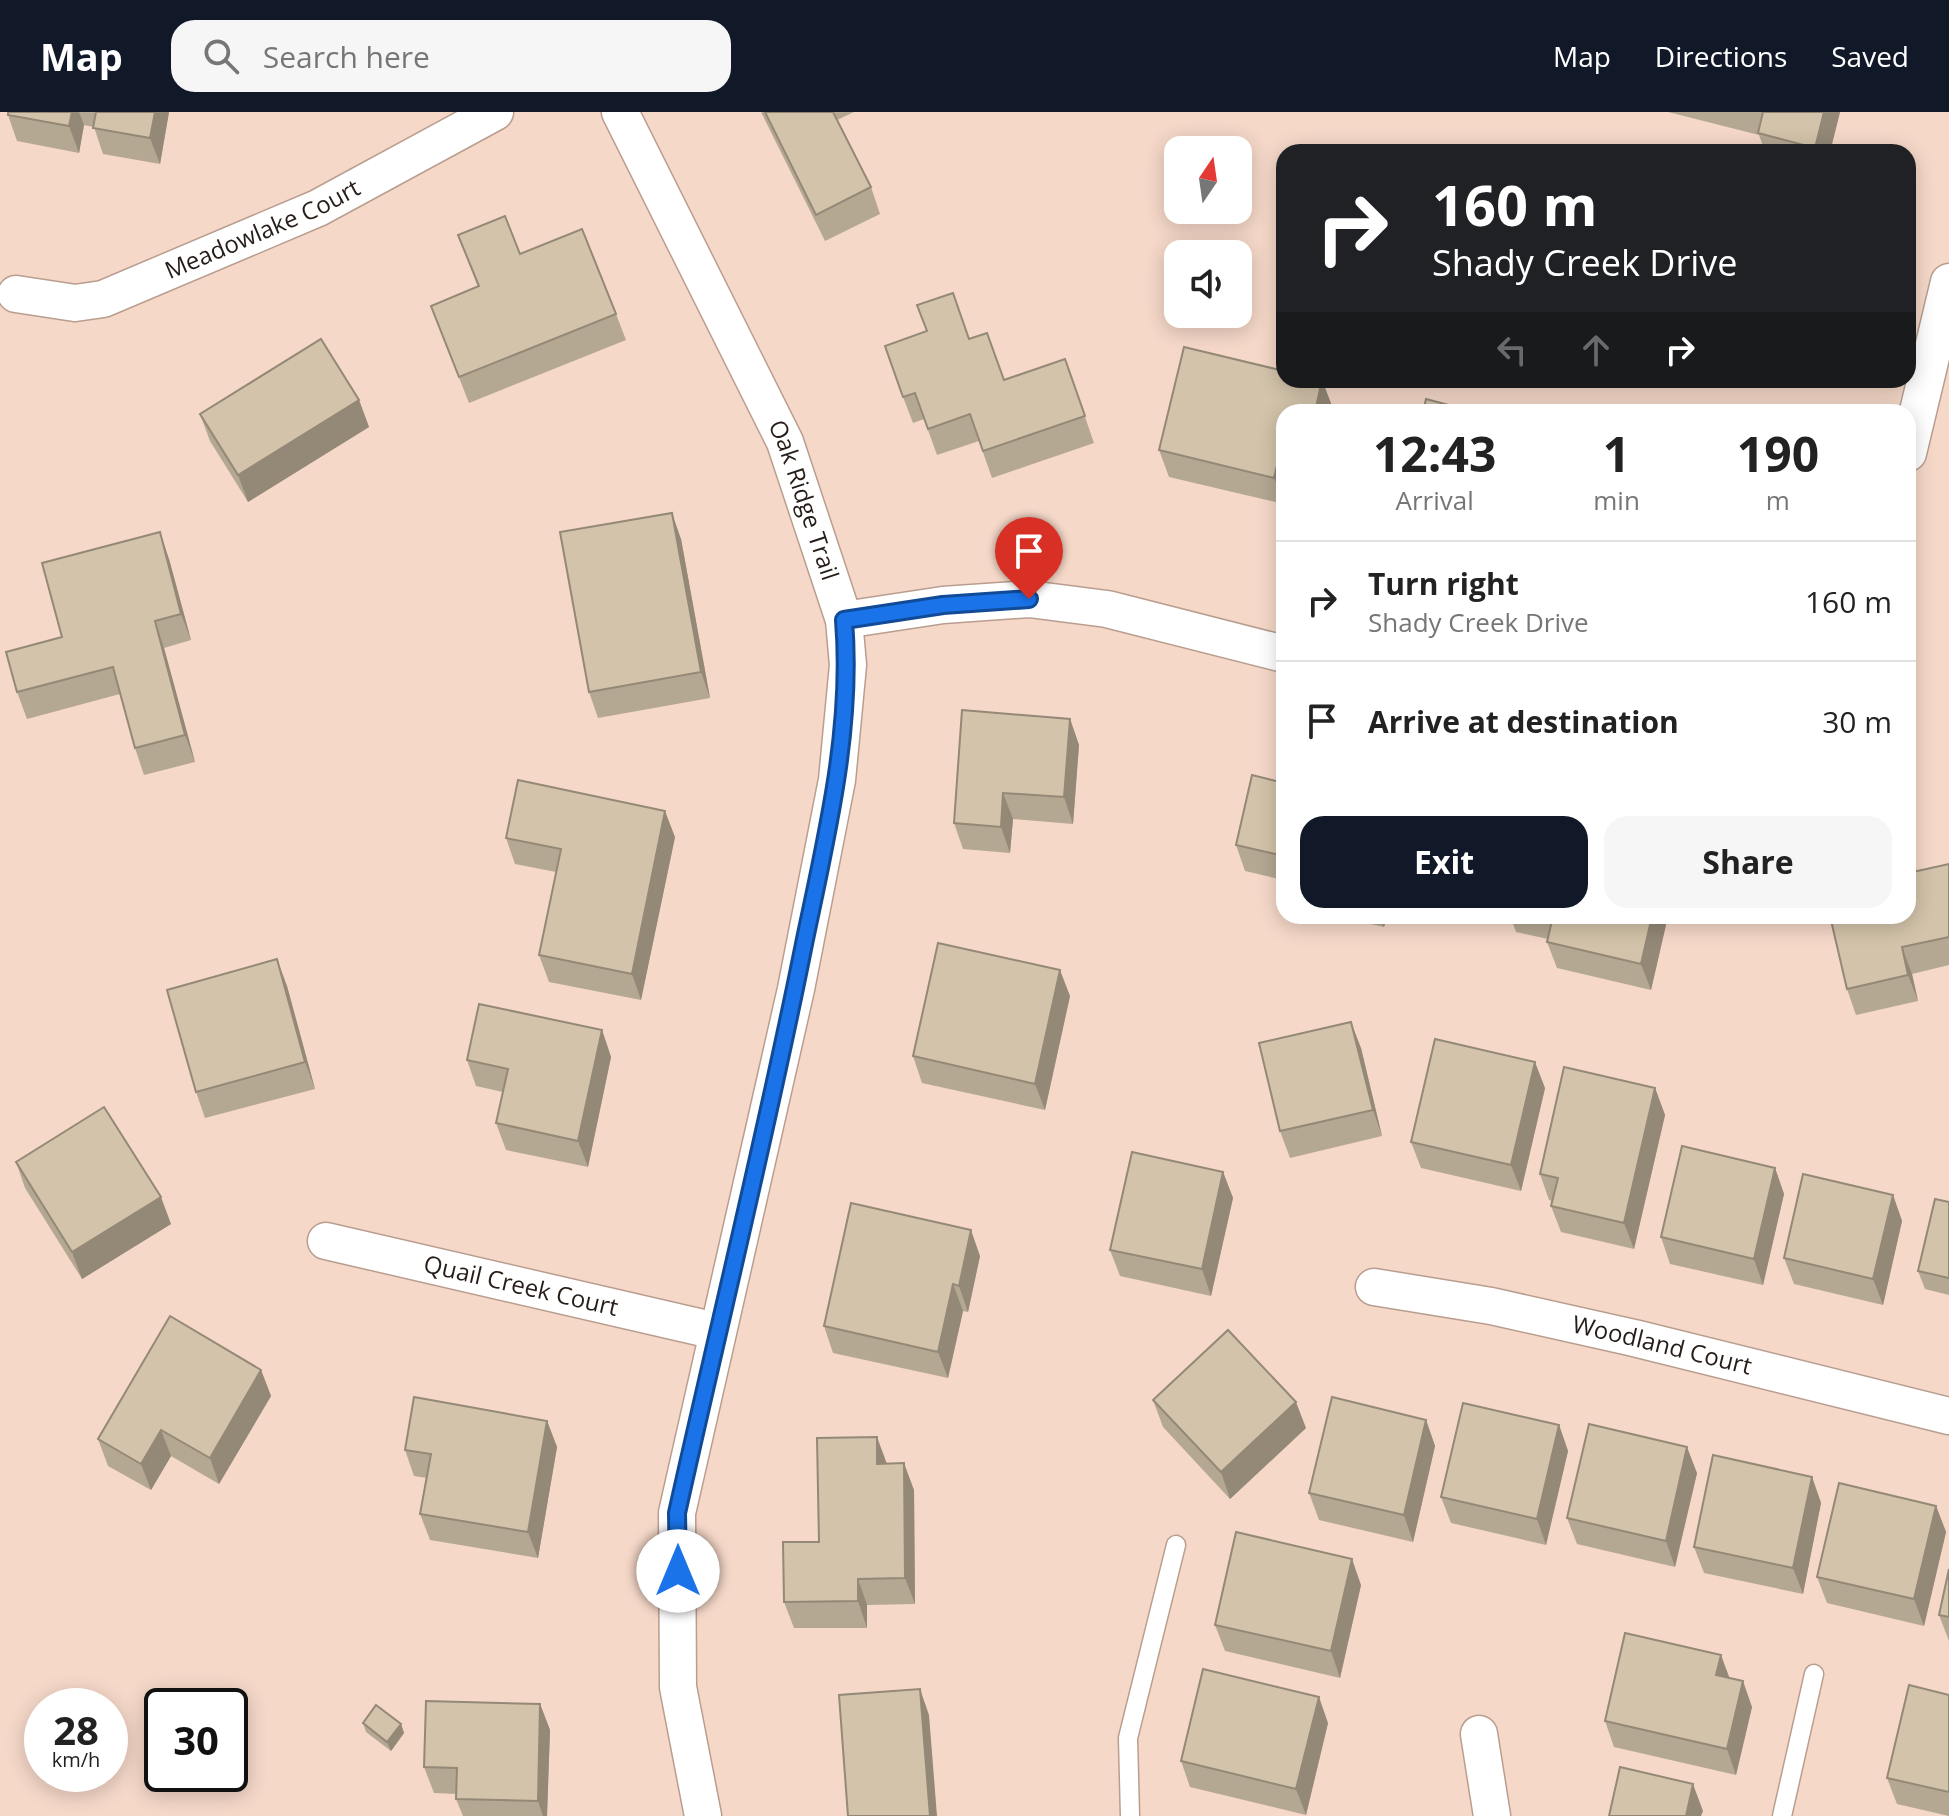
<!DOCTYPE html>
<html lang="en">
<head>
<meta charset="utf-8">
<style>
	:root { --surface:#fff; --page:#f6f6f6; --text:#222; --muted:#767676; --line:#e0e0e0; --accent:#111827 }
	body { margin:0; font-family:"Open Sans",sans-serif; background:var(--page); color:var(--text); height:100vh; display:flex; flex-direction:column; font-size:30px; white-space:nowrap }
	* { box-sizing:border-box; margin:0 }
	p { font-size:26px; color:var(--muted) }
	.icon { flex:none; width:44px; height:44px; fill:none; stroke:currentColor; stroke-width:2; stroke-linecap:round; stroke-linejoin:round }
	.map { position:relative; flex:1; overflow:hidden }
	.panel { position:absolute; left:1276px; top:292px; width:640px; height:520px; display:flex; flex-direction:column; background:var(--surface); border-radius:24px; box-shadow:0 4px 20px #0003 }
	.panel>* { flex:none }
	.banner { position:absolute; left:1276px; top:32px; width:640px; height:244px; border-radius:24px; box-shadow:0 4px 20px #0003; background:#202124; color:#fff; overflow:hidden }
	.needle { width:52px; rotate:13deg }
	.tools { position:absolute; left:1164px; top:24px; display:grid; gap:16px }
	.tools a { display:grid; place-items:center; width:88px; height:88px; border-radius:16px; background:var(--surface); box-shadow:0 4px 20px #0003; font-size:40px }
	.speed { position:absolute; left:24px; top:1576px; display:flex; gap:16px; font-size:40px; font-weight:700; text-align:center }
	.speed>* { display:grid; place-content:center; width:104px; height:104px; border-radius:50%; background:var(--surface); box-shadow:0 4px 20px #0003; line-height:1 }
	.speed small { font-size:20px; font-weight:400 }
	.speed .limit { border:4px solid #111; border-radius:12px; background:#fff; color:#111 }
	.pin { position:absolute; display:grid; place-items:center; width:68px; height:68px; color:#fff; margin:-82px -34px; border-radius:50% 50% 50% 0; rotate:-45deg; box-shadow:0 0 8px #0007 }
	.pin .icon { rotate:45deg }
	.me { position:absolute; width:88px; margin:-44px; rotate:0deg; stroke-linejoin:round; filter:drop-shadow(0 0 6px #0008) }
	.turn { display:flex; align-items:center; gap:28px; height:168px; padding:0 24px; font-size:36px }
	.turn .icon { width:104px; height:104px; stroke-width:2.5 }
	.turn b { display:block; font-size:56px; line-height:68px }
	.lanes { display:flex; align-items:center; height:76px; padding:0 24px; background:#0003; justify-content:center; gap:40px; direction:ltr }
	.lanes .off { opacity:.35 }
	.eta { display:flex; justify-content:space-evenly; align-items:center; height:136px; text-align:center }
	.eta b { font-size:48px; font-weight:700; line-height:56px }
	.button { display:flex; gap:16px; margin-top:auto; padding:16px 24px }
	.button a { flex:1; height:92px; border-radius:24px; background:var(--accent); color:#fff; font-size:32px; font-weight:700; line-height:92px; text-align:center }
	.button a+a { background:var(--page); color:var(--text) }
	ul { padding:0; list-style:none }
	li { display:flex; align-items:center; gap:24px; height:120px; padding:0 24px; border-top:2px solid var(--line) }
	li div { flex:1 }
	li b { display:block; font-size:30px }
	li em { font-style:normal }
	header { display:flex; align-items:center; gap:48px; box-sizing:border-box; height:112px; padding:0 40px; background:var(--accent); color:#fff }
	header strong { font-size:38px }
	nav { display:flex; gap:44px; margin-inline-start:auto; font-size:28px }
	.search { width:560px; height:72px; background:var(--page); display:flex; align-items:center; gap:20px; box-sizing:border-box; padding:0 28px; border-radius:24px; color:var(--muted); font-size:30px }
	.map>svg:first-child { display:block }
</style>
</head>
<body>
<header>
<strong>Map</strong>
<div class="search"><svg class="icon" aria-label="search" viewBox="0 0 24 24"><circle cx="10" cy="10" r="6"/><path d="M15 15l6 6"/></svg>Search here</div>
<nav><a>Map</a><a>Directions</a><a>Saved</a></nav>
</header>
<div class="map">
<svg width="1949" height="1704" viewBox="0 0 1949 1704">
	<rect width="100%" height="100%" fill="#f5d8c8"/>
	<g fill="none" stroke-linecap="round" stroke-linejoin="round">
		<defs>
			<g id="service">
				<path d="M 1130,1704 L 1128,1626 L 1176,1433"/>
				<path d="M 1782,1704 L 1814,1562"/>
			</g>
			<g id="minor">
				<path id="s1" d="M 620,0 L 785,330 L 844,508 L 848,553 L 837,668 L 796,877 L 677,1401 L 678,1575 L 703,1704"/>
				<path id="s2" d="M 16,182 L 75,191 L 103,187 L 318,96 L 495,0"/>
				<path d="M 1908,341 L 1949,170"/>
				<path d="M 844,508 L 943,493 L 1029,487 L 1107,497 L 1284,542"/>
				<path id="s3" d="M 326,1129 L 716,1219"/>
				<path id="s4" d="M 1374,1175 L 1491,1194 L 1634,1226 L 1949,1304"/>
				<path d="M 1479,1622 L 1492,1704"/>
			</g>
		</defs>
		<use href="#service" stroke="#b99e8f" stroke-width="21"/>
		<use href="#minor" stroke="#b99e8f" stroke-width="39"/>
		<use href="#service" stroke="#fff" stroke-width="18"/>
		<use href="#minor" stroke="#fff" stroke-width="36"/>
	</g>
	<g fill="#b5a892">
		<path d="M 8,0 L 169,0 L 160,52 L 103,42 L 94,15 L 84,13 L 79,41 L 17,29 L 8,3 Z"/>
		<path d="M 761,0 L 854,0 L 837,8 L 871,75 L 880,102 L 825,129 Z"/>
		<path d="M 1668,0 L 1840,0 L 1830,40 L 1765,40 L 1759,23 Z"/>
		<path d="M 458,123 L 520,142 L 616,202 L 626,228 L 469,291 L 431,194 L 478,175 Z"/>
		<path d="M 970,227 L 1004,268 L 1065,247 L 1094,331 L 992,366 L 979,329 L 937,343 L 924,307 L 913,311 L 903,285 Z"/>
		<path d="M 1322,268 L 1332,294 L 1284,300 L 1284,392 L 1169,365 L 1159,338 Z"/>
		<path d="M 359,288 L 369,315 L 248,390 L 210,329 L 200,302 Z"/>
		<path d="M 681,427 L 710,586 L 598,606 L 589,580 Z"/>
		<path d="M 169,447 L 191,528 L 164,536 L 195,650 L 144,663 L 135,636 L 120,582 L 27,607 L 17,580 Z"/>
		<path d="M 1070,607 L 1079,633 L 1073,712 L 1013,707 L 1010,741 L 963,737 L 954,711 Z"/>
		<path d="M 1284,671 L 1284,781 L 1279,767 L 1245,759 L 1236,733 Z"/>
		<path d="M 675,725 L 641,888 L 549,870 L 539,843 L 556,760 L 515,752 L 506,726 Z"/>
		<path d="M 1949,752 L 1949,853 L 1912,862 L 1918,889 L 1856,903 L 1847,877 Z"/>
		<path d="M 1336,804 L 1387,804 L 1384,815 Z"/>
		<path d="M 1510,804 L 1668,804 L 1651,878 L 1557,856 L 1547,830 L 1548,827 L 1516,820 Z"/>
		<path d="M 287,874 L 315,977 L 205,1006 L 196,980 Z"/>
		<path d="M 1070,884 L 1045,998 L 922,971 L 913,944 Z"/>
		<path d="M 602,918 L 611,945 L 588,1055 L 506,1038 L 496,1011 L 503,980 L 476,974 L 467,948 Z"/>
		<path d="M 1361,936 L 1382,1024 L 1290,1046 L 1280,1019 Z"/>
		<path d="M 1545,976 L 1521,1079 L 1421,1056 L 1411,1030 Z"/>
		<path d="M 1655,976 L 1665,1003 L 1634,1137 L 1561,1120 L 1551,1094 L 1552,1089 L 1549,1088 L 1540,1062 Z"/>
		<path d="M 16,1050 L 171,1112 L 82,1167 L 25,1076 Z"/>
		<path d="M 1775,1056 L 1784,1082 L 1763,1173 L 1670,1152 L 1661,1125 Z"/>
		<path d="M 1223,1060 L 1233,1086 L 1211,1184 L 1120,1164 L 1110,1138 Z"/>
		<path d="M 1893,1083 L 1902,1109 L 1883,1193 L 1794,1172 L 1784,1146 Z"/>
		<path d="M 1949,1090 L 1949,1183 L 1925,1177 L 1918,1159 Z"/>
		<path d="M 980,1144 L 968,1200 L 963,1199 L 948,1266 L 833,1241 L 824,1214 Z"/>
		<path d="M 261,1258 L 271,1284 L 219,1372 L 171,1344 L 151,1378 L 108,1354 L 98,1327 Z"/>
		<path d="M 1153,1288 L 1306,1316 L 1230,1387 L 1163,1315 Z"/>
		<path d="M 1426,1308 L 1435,1334 L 1413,1430 L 1319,1408 L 1309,1381 Z"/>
		<path d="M 547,1309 L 557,1335 L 538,1446 L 430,1428 L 420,1402 L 427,1366 L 414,1364 L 405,1338 Z"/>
		<path d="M 1559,1313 L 1568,1339 L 1546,1433 L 1451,1411 L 1441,1385 Z"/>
		<path d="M 887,1352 L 914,1378 L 915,1492 L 867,1493 L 867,1516 L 794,1516 L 784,1490 L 819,1430 Z"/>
		<path d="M 1697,1361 L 1675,1455 L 1577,1432 L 1567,1406 Z"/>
		<path d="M 1812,1365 L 1821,1391 L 1803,1482 L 1704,1461 L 1694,1435 Z"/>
		<path d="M 1936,1394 L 1946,1420 L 1924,1514 L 1827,1491 L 1817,1465 Z"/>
		<path d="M 1361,1473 L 1340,1566 L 1225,1539 L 1215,1513 Z"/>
		<path d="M 1939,1503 L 1949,1505 L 1949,1529 Z"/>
		<path d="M 1729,1566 L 1752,1595 L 1736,1663 L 1614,1635 L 1605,1609 Z"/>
		<path d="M 1949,1583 L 1949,1704 L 1897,1692 L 1887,1666 Z"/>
		<path d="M 540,1592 L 550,1618 L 547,1704 L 463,1704 L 456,1687 L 457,1682 L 434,1681 L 424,1655 Z"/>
		<path d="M 363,1611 L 401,1612 L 404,1621 L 391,1639 L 366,1620 Z"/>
		<path d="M 1328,1611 L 1306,1703 L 1190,1675 L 1181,1649 Z"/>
	</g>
	<g fill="#948877">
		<path d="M 72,0 L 79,0 L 84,13 L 79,41 L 69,14 Z"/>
		<path d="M 155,0 L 169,0 L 160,52 L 150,26 Z"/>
		<path d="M 1824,0 L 1840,0 L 1830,40 L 1816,40 L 1815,36 Z"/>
		<path d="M 1322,268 L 1332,294 L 1330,300 L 1315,300 Z"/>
		<path d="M 359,288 L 369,315 L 248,390 L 238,363 Z"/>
		<path d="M 1284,324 L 1284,392 L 1274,366 Z"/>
		<path d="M 672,401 L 681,427 L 710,586 L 701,560 Z"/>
		<path d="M 160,420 L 169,447 L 191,528 L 181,502 Z"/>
		<path d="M 155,509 L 164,536 L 195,650 L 185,623 Z"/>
		<path d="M 1070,607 L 1079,633 L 1073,712 L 1064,685 Z"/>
		<path d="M 1003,681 L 1013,707 L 1010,741 L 1001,715 Z"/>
		<path d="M 665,699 L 675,725 L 641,888 L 632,862 Z"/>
		<path d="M 1380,804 L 1387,804 L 1384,815 Z"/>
		<path d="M 1652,804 L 1668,804 L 1651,878 L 1641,852 Z"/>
		<path d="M 1902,835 L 1912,862 L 1918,889 L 1908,863 Z"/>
		<path d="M 277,847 L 287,874 L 315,977 L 305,950 Z"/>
		<path d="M 1060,858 L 1070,884 L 1045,998 L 1035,972 Z"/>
		<path d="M 1351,910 L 1361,936 L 1382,1024 L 1373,998 Z"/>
		<path d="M 602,918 L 611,945 L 588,1055 L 578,1029 Z"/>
		<path d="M 1535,950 L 1545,976 L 1521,1079 L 1511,1053 Z"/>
		<path d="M 1655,976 L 1665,1003 L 1634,1137 L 1624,1111 Z"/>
		<path d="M 1775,1056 L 1784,1082 L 1763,1173 L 1754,1147 Z"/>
		<path d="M 1223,1060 L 1233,1086 L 1211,1184 L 1202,1157 Z"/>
		<path d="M 1893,1083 L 1902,1109 L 1883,1193 L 1873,1167 Z"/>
		<path d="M 161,1085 L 171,1112 L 82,1167 L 72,1140 Z"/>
		<path d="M 971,1118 L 980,1144 L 968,1200 L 959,1174 Z"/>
		<path d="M 953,1172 L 963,1199 L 948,1266 L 938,1240 Z"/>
		<path d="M 261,1258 L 271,1284 L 219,1372 L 210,1346 Z"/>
		<path d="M 1296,1290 L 1306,1316 L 1230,1387 L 1221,1360 Z"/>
		<path d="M 1426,1308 L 1435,1334 L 1413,1430 L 1404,1403 Z"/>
		<path d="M 547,1309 L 557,1335 L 538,1446 L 528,1420 Z"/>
		<path d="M 1559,1313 L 1568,1339 L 1546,1433 L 1537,1407 Z"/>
		<path d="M 161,1318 L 171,1344 L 151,1378 L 141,1352 Z"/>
		<path d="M 877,1325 L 887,1352 L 877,1352 Z"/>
		<path d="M 1687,1335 L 1697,1361 L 1675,1455 L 1666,1429 Z"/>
		<path d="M 904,1351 L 914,1378 L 915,1492 L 905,1466 Z"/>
		<path d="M 1812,1365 L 1821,1391 L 1803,1482 L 1793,1456 Z"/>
		<path d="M 1936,1394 L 1946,1420 L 1924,1514 L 1914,1487 Z"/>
		<path d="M 1352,1447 L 1361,1473 L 1340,1566 L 1331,1539 Z"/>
		<path d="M 858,1467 L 867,1493 L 867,1516 L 858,1489 Z"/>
		<path d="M 1721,1543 L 1731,1570 L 1716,1563 Z"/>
		<path d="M 1743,1569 L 1752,1595 L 1736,1663 L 1727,1637 Z"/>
		<path d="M 920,1577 L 929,1603 L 937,1704 L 930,1704 Z"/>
		<path d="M 1319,1585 L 1328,1611 L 1306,1703 L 1296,1677 Z"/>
		<path d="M 540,1592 L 550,1618 L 547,1704 L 543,1704 L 538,1689 Z"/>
		<path d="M 401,1612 L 404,1621 L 391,1639 L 387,1630 Z"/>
		<path d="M 1693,1672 L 1703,1699 L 1701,1704 L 1686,1704 Z"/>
	</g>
	<g fill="#d3c3aa" stroke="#948877" stroke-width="2">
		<path d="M 8,0 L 72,0 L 69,14 L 8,3 Z"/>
		<path d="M 96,0 L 155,0 L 150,26 L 93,16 Z"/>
		<path d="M 765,0 L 833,0 L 871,75 L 816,103 Z"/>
		<path d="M 1761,0 L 1824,0 L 1815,36 L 1758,21 L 1763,0 Z"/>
		<path d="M 505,104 L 520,142 L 582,117 L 616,202 L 459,265 L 431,194 L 479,174 L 458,123 Z"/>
		<path d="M 953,181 L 969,227 L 987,221 L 1004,268 L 1065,247 L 1085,304 L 983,339 L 970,302 L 928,317 L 915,281 L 903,285 L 885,234 L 927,219 L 917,193 Z"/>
		<path d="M 321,227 L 359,288 L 238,363 L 200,302 Z"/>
		<path d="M 1184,235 L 1284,259 L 1284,268 L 1322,268 L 1315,300 L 1284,300 L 1284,324 L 1274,366 L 1159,338 Z"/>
		<path d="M 1426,287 L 1475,300 L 1423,300 Z"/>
		<path d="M 672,401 L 701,560 L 589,580 L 560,420 Z"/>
		<path d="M 160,420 L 181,502 L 155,509 L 185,623 L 135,636 L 113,555 L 17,580 L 6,540 L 62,525 L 42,451 Z"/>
		<path d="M 962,598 L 1070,607 L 1064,685 L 1003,681 L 1001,715 L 954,711 Z"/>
		<path d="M 1252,663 L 1284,671 L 1284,744 L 1236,733 Z"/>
		<path d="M 518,668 L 665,699 L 632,862 L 539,843 L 561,737 L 506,726 Z"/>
		<path d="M 1284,745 L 1284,768 L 1279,767 Z"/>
		<path d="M 1949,752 L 1949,825 L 1902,835 L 1908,863 L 1847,877 L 1830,804 L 1908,804 L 1908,761 Z"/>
		<path d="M 1553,804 L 1652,804 L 1641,852 L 1547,830 Z"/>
		<path d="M 938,831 L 1060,858 L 1035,972 L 913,944 Z"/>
		<path d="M 277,847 L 305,950 L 196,980 L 167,878 Z"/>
		<path d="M 479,892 L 602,918 L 578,1029 L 496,1011 L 508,957 L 467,948 Z"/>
		<path d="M 1351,910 L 1373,998 L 1280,1019 L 1259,931 Z"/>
		<path d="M 1435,927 L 1535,950 L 1511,1053 L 1411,1030 Z"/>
		<path d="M 1564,955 L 1655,976 L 1624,1111 L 1551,1094 L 1558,1066 L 1540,1062 Z"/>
		<path d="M 104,995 L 161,1085 L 72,1140 L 16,1050 Z"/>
		<path d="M 1682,1034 L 1775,1056 L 1754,1147 L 1661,1125 Z"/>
		<path d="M 1132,1040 L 1223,1060 L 1202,1157 L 1110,1138 Z"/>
		<path d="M 1803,1062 L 1893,1083 L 1873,1167 L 1784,1146 Z"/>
		<path d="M 1935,1087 L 1949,1090 L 1949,1166 L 1918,1159 Z"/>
		<path d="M 851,1091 L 971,1118 L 959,1174 L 953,1172 L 938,1240 L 824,1214 Z"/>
		<path d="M 170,1204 L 261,1258 L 210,1346 L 161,1318 L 141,1352 L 98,1327 Z"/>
		<path d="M 1228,1218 L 1296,1290 L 1221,1360 L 1153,1288 Z"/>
		<path d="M 414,1285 L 547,1309 L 528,1420 L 420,1402 L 431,1342 L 405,1338 Z"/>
		<path d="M 1332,1285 L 1426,1308 L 1404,1403 L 1309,1381 Z"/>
		<path d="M 1463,1291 L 1559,1313 L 1537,1407 L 1441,1385 Z"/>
		<path d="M 1589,1312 L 1687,1335 L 1666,1429 L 1567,1406 Z"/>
		<path d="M 877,1325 L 877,1352 L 904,1351 L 905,1466 L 858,1467 L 858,1489 L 784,1490 L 783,1430 L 819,1430 L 817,1326 Z"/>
		<path d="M 1713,1343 L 1812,1365 L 1793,1456 L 1694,1435 Z"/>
		<path d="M 1839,1371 L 1936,1394 L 1914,1487 L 1817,1465 Z"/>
		<path d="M 1236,1420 L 1352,1447 L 1331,1539 L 1215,1513 Z"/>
		<path d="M 1949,1457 L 1949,1505 L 1939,1503 Z"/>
		<path d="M 1625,1521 L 1721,1543 L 1716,1563 L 1743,1569 L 1727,1637 L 1605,1609 Z"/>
		<path d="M 1203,1557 L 1319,1585 L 1296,1677 L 1181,1649 Z"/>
		<path d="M 1909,1573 L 1949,1583 L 1949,1680 L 1887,1666 Z"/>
		<path d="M 920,1577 L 930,1704 L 848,1704 L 839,1583 Z"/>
		<path d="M 426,1589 L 540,1592 L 538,1689 L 456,1687 L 457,1656 L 424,1655 Z"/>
		<path d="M 376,1593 L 401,1612 L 387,1630 L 363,1611 Z"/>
		<path d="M 1620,1655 L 1693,1672 L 1686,1704 L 1609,1704 Z"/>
	</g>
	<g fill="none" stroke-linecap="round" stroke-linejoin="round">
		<defs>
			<path id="route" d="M 678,1459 L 677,1401 C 719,1212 766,1023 804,832 C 826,726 853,618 844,508 L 943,493 L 1029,487"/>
		</defs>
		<use href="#route" stroke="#114b97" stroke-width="20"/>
		<use href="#route" stroke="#1a73e8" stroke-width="14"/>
	</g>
	<g text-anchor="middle" stroke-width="7" stroke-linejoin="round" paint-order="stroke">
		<g font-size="24" fill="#271d18" stroke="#fee6da">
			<text dy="8" stroke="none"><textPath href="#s2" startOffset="262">Meadowlake Court</textPath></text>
			<text dy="8" stroke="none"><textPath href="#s1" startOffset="430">Oak Ridge Trail</textPath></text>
			<text dy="8" stroke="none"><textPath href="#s3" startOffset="200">Quail Creek Court</textPath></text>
			<text dy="8" stroke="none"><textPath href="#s4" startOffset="294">Woodland Court</textPath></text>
		</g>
	</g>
</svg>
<div class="tools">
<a><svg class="needle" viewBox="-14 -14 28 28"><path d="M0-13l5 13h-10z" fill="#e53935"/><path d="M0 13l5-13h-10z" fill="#767676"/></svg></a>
<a><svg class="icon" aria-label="sound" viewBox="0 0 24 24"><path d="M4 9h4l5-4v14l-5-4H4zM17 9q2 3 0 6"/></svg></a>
</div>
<div class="speed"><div>28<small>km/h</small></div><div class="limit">30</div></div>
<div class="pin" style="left:1029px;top:487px;background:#d93025"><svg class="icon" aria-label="arrive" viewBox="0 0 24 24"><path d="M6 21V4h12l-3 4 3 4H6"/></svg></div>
<svg class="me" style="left:678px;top:1459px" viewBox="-20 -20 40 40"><circle r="19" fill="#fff"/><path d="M0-13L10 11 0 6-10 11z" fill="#1a73e8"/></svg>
<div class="banner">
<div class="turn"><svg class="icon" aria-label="right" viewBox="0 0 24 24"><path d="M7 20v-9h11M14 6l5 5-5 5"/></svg><div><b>160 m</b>Shady Creek Drive</div></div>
<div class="lanes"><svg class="icon off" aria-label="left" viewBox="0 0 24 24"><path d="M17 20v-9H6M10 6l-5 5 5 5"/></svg><svg class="icon off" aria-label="ahead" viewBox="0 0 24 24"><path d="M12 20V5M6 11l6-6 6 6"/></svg><svg class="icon" aria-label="right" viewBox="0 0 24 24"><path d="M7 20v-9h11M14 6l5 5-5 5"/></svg></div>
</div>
<section class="panel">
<div class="eta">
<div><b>12:43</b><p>Arrival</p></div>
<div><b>1</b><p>min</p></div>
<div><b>190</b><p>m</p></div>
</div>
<ul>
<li><svg class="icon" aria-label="right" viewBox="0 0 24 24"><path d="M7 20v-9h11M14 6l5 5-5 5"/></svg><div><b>Turn right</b><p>Shady Creek Drive</p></div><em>160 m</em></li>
<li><svg class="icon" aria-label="arrive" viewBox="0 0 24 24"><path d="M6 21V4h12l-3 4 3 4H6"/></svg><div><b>Arrive at destination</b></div><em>30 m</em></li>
</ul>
<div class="button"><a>Exit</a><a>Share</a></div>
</section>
</div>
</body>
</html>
